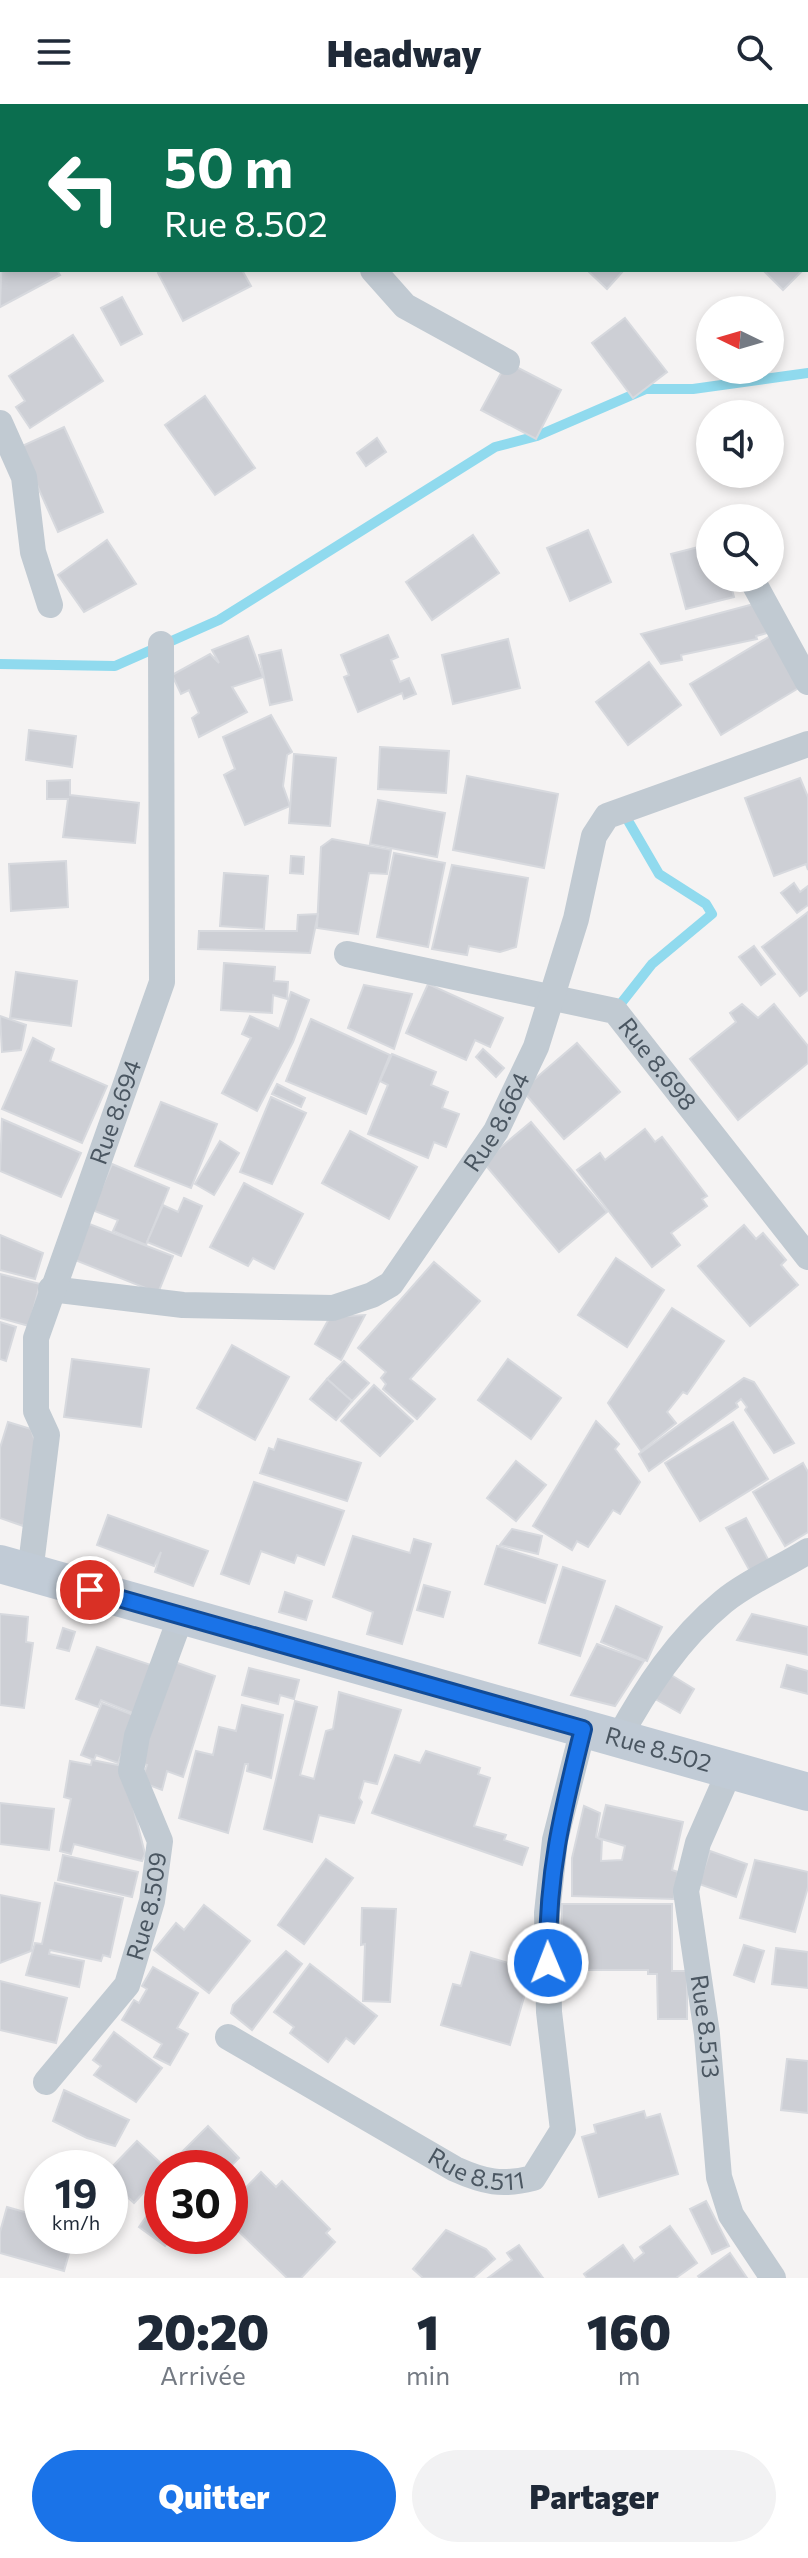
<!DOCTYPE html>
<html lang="fr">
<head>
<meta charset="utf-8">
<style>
	:root { --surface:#fff; --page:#f2f2f3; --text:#1f2937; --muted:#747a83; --accent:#1a73e8 }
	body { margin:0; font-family:Commissioner,sans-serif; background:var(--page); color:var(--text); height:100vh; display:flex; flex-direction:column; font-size:30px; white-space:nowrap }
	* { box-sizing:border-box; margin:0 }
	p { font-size:26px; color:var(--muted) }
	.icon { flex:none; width:44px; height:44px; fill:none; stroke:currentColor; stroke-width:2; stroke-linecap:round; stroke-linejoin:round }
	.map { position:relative; height:2174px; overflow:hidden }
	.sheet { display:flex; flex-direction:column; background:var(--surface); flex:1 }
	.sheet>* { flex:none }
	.top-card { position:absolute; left:0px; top:0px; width:808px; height:168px; box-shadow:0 4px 12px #0003; background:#0b6e4f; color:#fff; overflow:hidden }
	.needle { width:52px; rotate:275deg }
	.buttons { position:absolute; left:696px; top:192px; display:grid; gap:16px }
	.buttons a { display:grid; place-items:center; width:88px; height:88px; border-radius:50%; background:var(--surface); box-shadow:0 4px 12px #0003; font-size:40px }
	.speed { position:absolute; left:24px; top:2046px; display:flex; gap:16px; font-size:40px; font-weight:700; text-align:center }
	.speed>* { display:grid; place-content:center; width:104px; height:104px; border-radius:50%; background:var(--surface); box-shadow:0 4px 12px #0003; line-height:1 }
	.speed small { font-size:20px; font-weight:400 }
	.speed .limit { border:12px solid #d22; background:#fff; color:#111 }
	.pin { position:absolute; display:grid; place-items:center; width:68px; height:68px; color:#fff; margin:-34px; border:4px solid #fff; border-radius:50%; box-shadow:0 2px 8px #0007 }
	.me { position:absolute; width:88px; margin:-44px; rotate:359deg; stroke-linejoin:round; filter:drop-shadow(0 0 6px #0008) }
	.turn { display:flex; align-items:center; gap:28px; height:168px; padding:0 32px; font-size:36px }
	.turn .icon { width:104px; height:104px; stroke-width:2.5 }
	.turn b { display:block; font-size:56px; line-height:68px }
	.eta { display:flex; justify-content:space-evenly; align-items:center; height:136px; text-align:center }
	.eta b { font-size:48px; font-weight:800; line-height:56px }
	.cta { display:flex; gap:16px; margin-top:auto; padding:16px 32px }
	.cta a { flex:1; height:92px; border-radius:48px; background:var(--accent); color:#fff; font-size:32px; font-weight:800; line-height:92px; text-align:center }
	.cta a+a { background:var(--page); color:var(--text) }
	header { display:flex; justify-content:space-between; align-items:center; height:104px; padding:0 32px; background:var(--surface); font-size:36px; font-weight:800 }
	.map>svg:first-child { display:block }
</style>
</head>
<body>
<header><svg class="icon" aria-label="menu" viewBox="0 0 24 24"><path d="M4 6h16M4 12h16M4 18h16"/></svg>Headway<svg class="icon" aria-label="search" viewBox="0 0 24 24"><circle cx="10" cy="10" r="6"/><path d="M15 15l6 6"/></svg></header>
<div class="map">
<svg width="808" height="2174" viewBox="0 0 808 2174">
	<rect width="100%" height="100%" fill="#f5f3f3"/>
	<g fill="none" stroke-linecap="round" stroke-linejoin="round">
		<g stroke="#90daee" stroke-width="10">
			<path d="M 0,560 L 115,562 L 219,516 L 495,343 L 537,332 L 646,285 L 693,285 L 808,269"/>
			<path d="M 615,907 L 652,860 L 712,810 L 706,800 L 659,770 L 623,708"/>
		</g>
	</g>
	<g fill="#cdcfd5" stroke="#d7d9de" stroke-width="2">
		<rect x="117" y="0" width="87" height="2"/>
		<path d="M 2,145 L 2,166 L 57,166 L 60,171 L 0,203 Z"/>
		<path d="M 164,166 L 242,166 L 251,182 L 183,217 L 158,169 Z"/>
		<path d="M 587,166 L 624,166 L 607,185 Z"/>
		<path d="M 763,166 L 803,166 L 783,186 Z"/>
		<path d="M 122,193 L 142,230 L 121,241 L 101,204 Z"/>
		<path d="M 625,214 L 667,268 L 633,294 L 592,239 Z"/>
		<path d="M 73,231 L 103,277 L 30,324 L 16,303 L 25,297 L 9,272 Z"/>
		<path d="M 507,258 L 561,286 L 536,335 L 481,306 Z"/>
		<path d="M 205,292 L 255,364 L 215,391 L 165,321 Z"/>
		<path d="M 64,323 L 103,408 L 58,428 L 20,343 Z"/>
		<path d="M 377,334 L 386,348 L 366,362 L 357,349 Z"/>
		<path d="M 588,426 L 611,478 L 570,497 L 547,444 Z"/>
		<path d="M 473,431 L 499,469 L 432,516 L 406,478 Z"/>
		<path d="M 107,436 L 136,480 L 84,508 L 58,471 Z"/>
		<path d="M 710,440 L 710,474 L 729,474 L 734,493 L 686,505 L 671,450 Z"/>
		<path d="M 754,500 L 771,528 L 756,532 L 757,535 L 681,551 L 682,556 L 661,560 L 641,530 Z"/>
		<path d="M 388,531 L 398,553 L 391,556 L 400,578 L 409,574 L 416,590 L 404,595 L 402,589 L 358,608 L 344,573 L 349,571 L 341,551 Z"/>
		<path d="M 772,531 L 802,582 L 721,631 L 690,580 Z"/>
		<path d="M 248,532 L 263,573 L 232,583 L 247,608 L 199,633 L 192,614 L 199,609 L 189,586 L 181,590 L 172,571 L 210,550 L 219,559 L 212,546 Z"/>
		<path d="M 508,535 L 520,584 L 453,600 L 442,551 Z"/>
		<path d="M 281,546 L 292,596 L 270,601 L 259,551 Z"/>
		<path d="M 649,558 L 681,601 L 628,641 L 596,598 Z"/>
		<path d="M 271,611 L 292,648 L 287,651 L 283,682 L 290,702 L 245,721 L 224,671 L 235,665 L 223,633 Z"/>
		<path d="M 29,626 L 76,632 L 72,663 L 26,656 Z"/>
		<path d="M 380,643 L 449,647 L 446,689 L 378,685 Z"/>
		<path d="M 294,650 L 336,654 L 330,722 L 289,719 Z"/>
		<path d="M 467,672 L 558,690 L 544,764 L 453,746 Z"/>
		<path d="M 800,674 L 808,693 L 808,766 L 806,760 L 774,772 L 745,694 Z"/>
		<path d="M 70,676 L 70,691 L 139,699 L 135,739 L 63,733 L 68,695 L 47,695 L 47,677 Z"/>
		<path d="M 378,696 L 445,709 L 437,753 L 370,740 Z"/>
		<path d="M 332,735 L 391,746 L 387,770 L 369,769 L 358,830 L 317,824 L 321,743 Z"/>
		<path d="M 394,749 L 445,759 L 428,843 L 377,833 Z"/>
		<path d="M 291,752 L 304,753 L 303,770 L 290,769 Z"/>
		<path d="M 66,757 L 68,803 L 11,807 L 9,760 Z"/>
		<path d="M 452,761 L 528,774 L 516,843 L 500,848 L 469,842 L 467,851 L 432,845 Z"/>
		<path d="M 224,769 L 268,772 L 264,825 L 220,822 Z"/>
		<path d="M 794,779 L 800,788 L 808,782 L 808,801 L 797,809 L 781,789 Z"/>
		<path d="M 808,808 L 808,886 L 800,892 L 762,843 Z"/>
		<path d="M 318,810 L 310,849 L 198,845 L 199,827 L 297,827 L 298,811 Z"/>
		<path d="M 754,842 L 775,870 L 761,881 L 739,853 Z"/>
		<path d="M 224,859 L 275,863 L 274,877 L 288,878 L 287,895 L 273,891 L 272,909 L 221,906 Z"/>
		<path d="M 16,868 L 77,877 L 71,922 L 10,914 Z"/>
		<path d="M 428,880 L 503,914 L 490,943 L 475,936 L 466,956 L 406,929 Z"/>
		<path d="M 364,881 L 412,890 L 394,945 L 348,924 Z"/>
		<path d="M 291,888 L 309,896 L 293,938 L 257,1007 L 222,989 L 251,934 L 242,930 L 250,912 L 279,925 Z"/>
		<path d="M 742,900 L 758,914 L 774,900 L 808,942 L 808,959 L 738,1016 L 690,955 L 736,918 L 730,909 Z"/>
		<path d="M 0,912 L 26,921 L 21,946 L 2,948 Z"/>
		<path d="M 311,915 L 390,951 L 366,1010 L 286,977 Z"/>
		<path d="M 33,934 L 54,945 L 50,957 L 107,982 L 82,1039 L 2,1005 Z"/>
		<path d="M 577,939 L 620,988 L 564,1035 L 522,986 Z"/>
		<path d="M 483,945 L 504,964 L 496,973 L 476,953 Z"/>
		<path d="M 392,950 L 436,968 L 431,981 L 448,988 L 442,1004 L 459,1010 L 446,1043 L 434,1038 L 428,1054 L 368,1030 L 388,981 L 380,977 Z"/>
		<path d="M 277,980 L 305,994 L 301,1003 L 272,990 Z"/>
		<path d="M 271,993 L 306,1009 L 272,1080 L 240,1068 Z"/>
		<path d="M 161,998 L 217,1020 L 191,1084 L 135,1062 Z"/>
		<path d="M 2,1015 L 81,1049 L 61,1093 L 0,1067 Z"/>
		<path d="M 531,1018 L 607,1108 L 559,1148 L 483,1058 Z"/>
		<path d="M 645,1025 L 655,1038 L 662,1033 L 707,1092 L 702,1095 L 707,1102 L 671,1129 L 680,1141 L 652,1163 L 577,1066 L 600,1049 L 605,1056 Z"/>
		<path d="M 350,1027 L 417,1063 L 389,1115 L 322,1079 Z"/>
		<path d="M 220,1037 L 239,1049 L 214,1091 L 195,1080 Z"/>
		<path d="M 112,1060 L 169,1084 L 146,1141 L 113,1127 L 118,1116 L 92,1106 Z"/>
		<path d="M 244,1079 L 303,1110 L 274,1165 L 253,1154 L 248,1162 L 210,1143 Z"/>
		<path d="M 184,1094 L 202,1102 L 181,1152 L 147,1138 L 163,1101 L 178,1108 Z"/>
		<path d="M 84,1118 L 173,1152 L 158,1189 L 70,1154 Z"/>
		<path d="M 744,1121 L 756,1135 L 763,1129 L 786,1156 L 781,1161 L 798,1181 L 750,1222 L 698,1162 Z"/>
		<path d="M 0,1131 L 43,1149 L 35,1175 L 0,1166 Z"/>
		<path d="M 616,1154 L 664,1186 L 627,1243 L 578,1211 Z"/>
		<path d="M 434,1158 L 480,1197 L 410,1275 L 435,1295 L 417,1315 L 383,1285 L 386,1280 L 381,1274 L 386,1268 L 358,1244 Z"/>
		<path d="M 0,1170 L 40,1180 L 29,1222 L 0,1214 Z"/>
		<path d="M 672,1204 L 724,1237 L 687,1290 L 683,1288 L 667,1308 L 676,1319 L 641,1347 L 608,1299 Z"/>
		<path d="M 365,1211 L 341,1256 L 315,1240 L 330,1213 Z"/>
		<path d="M 0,1218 L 16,1223 L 6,1257 L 0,1255 Z"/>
		<path d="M 232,1241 L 289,1273 L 255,1336 L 197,1304 Z"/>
		<path d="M 72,1255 L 149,1265 L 141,1323 L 64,1313 Z"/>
		<path d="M 508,1255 L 561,1294 L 531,1335 L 478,1296 Z"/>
		<path d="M 344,1257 L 369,1279 L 352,1297 L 327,1275 Z"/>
		<path d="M 744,1274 L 754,1278 L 794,1339 L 774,1349 L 745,1306 L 747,1303 L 741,1295 L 736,1299 L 738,1303 L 649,1367 L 639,1350 Z"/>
		<path d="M 327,1275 L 352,1297 L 336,1316 L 310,1295 Z"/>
		<path d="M 374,1281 L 413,1317 L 380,1352 L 341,1317 Z"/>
		<path d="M 596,1317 L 619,1340 L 615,1345 L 640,1378 L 620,1410 L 613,1406 L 588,1443 L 577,1437 L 572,1446 L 533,1422 Z"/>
		<path d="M 8,1318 L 31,1325 L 39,1349 L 39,1370 L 23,1422 L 0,1414 L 0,1344 Z"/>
		<path d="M 733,1318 L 768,1375 L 700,1417 L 665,1359 Z"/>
		<path d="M 278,1335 L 361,1359 L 347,1397 L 260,1369 L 269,1344 L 274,1346 Z"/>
		<path d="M 516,1357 L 546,1381 L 516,1417 L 487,1394 Z"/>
		<path d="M 803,1359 L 808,1368 L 808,1428 L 785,1442 L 753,1388 Z"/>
		<path d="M 254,1378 L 344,1407 L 324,1461 L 297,1451 L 294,1459 L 261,1447 L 249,1480 L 221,1470 Z"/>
		<path d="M 108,1411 L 208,1447 L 193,1482 L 155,1468 L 161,1448 L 154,1462 L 97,1441 Z"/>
		<path d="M 746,1414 L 770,1459 L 751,1469 L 726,1424 Z"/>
		<path d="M 512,1425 L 542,1432 L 538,1450 L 500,1441 Z"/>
		<path d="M 353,1432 L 410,1449 L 414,1435 L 431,1440 L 402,1540 L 367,1530 L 373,1508 L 333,1493 Z"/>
		<path d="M 497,1442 L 557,1461 L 545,1499 L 485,1480 Z"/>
		<path d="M 563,1463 L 605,1477 L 580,1552 L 539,1539 Z"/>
		<path d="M 424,1481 L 450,1488 L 443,1513 L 417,1506 Z"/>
		<path d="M 285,1488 L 312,1497 L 306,1516 L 279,1508 Z"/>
		<path d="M 616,1502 L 662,1523 L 647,1557 L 601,1538 Z"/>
		<path d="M 0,1510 L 28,1513 L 26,1538 L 33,1539 L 24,1604 L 0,1601 Z"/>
		<path d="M 752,1510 L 808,1523 L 808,1551 L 737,1536 Z"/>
		<path d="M 63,1524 L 75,1528 L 69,1547 L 57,1544 Z"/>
		<path d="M 597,1540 L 644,1557 L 615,1602 L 571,1591 Z"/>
		<path d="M 97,1543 L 154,1562 L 135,1610 L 101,1596 L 98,1603 L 76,1595 Z"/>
		<path d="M 169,1556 L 215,1572 L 183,1673 L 167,1667 L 162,1686 L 141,1678 L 147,1661 L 136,1658 Z"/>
		<path d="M 787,1561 L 808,1567 L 808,1590 L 781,1583 Z"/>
		<path d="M 249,1564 L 299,1576 L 294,1595 L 280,1591 L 278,1600 L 242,1591 Z"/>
		<path d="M 663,1566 L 694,1585 L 680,1609 L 648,1591 Z"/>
		<path d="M 339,1588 L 401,1606 L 377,1680 L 364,1677 L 359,1694 L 362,1698 L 354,1719 L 319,1711 L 312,1738 L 264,1725 L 295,1597 L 317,1603 L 300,1671 L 314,1675 L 326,1627 L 333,1625 Z"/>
		<path d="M 102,1599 L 136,1612 L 118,1659 L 96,1651 L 94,1656 L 81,1651 Z"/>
		<path d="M 242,1601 L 283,1611 L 271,1674 L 247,1667 L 248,1660 L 245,1660 L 228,1729 L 179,1714 L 196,1647 L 213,1651 L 219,1623 L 236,1627 Z"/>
		<path d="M 426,1647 L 480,1664 L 478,1670 L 490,1674 L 474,1722 L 506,1731 L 504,1736 L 528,1744 L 522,1761 L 372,1709 L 395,1651 L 420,1659 Z"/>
		<path d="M 92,1656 L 123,1662 L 145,1750 L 142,1757 L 74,1740 L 71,1750 L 60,1747 L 71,1695 L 64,1693 L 70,1657 L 91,1661 Z"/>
		<path d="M 0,1699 L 54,1705 L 49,1746 L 0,1740 Z"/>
		<path d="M 606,1701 L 683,1718 L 672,1766 L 678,1768 L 674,1795 L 572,1792 L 572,1754 L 584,1702 L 600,1709 L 596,1733 L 602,1736 L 601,1757 L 622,1756 L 625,1742 L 598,1734 Z"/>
		<path d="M 710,1747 L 747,1760 L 736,1793 L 699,1780 Z"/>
		<path d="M 63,1751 L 138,1768 L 132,1793 L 58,1776 Z"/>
		<path d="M 326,1755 L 353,1774 L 304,1840 L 278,1821 Z"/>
		<path d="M 755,1756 L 808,1768 L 808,1783 L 795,1828 L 740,1814 Z"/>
		<path d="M 55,1779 L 123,1794 L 110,1853 L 103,1851 L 101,1857 L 50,1846 L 49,1850 L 84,1857 L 79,1883 L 26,1871 L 35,1839 L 42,1840 Z"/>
		<path d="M 0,1791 L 40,1799 L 31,1847 L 0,1859 Z"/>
		<path d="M 562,1800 L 672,1800 L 672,1867 L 687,1867 L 687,1915 L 658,1915 L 657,1870 L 648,1870 L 648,1866 L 562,1866 Z"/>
		<path d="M 204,1801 L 250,1837 L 209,1889 L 154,1846 L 176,1819 L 184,1826 Z"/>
		<path d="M 362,1804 L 396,1805 L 390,1898 L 363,1897 L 365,1840 L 361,1841 Z"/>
		<path d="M 744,1841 L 764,1847 L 754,1878 L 734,1871 Z"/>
		<path d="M 776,1844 L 808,1848 L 808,1884 L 772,1880 Z"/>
		<path d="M 286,1847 L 302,1860 L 252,1926 L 231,1909 L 233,1901 Z"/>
		<path d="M 471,1848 L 532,1866 L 510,1941 L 441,1921 L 453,1880 L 461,1882 Z"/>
		<path d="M 310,1860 L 377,1912 L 354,1940 L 346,1934 L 328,1958 L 290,1929 L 294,1923 L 274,1908 Z"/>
		<path d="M 153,1863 L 198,1889 L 177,1924 L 188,1930 L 170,1961 L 154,1953 L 162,1940 L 122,1916 L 134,1896 L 139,1899 L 147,1885 L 142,1882 Z"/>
		<path d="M 0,1877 L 67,1894 L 56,1939 L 0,1926 Z"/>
		<path d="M 114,1928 L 162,1964 L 136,1998 L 94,1971 L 101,1962 L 93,1956 Z"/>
		<path d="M 787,1955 L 808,1957 L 808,2009 L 781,2006 Z"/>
		<path d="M 64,1986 L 129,2016 L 115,2042 L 87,2034 L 53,2017 Z"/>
		<path d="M 644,2007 L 646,2014 L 660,2010 L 678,2070 L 599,2093 L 582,2033 L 596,2029 L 594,2021 Z"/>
		<path d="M 208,2022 L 239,2054 L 229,2064 L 174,2064 L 170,2060 Z"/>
		<path d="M 137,2037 L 166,2064 L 134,2099 L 110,2077 L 110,2065 Z"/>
		<path d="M 261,2068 L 276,2083 L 282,2077 L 330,2125 L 326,2129 L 335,2138 L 301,2174 L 287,2174 L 230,2119 L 230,2100 Z"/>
		<path d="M 160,2093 L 162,2132 L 173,2132 L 165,2142 L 139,2123 Z"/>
		<path d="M 706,2097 L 729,2142 L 712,2150 L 690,2105 Z"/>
		<path d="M 7,2103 L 42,2113 L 42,2132 L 74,2132 L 64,2167 L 0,2149 L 0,2128 Z"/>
		<path d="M 670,2122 L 697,2159 L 676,2174 L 587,2174 L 584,2170 L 623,2141 L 634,2157 L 644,2149 L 640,2143 Z"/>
		<path d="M 446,2126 L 486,2145 L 495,2155 L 473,2174 L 423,2174 L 413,2165 Z"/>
		<path d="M 519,2141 L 543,2174 L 488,2174 L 512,2156 L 507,2149 Z"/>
		<path d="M 730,2149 L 747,2174 L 700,2174 L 698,2172 Z"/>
	</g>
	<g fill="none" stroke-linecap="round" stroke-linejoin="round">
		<g stroke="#c1cad2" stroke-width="26">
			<path d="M 358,0 L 358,2"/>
			<path d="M 494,2 L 496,0"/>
			<path d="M 373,166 L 405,202 L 507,258"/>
			<path d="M 0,319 L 24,373 L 33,448 L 50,501"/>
			<path d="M 751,474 L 808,578"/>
			<path id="s1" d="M 347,850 L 615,907 L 808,1153"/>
			<path id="s2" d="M 51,1185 L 183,1201 L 333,1204 L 372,1191 L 391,1180 L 496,1027 L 536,943 L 576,815 L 594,732 L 607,712 L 808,640"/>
			<path id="s3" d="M 30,1469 L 47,1331 L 36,1307 L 36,1234 L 162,878 L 161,540"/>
			<path d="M 618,1635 C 646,1584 678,1535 723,1498 C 747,1478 781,1464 808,1447"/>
			<path id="s4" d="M 730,1666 L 698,1739 L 686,1787 L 707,1930 L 719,2073 L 731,2111 L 773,2174"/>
			<path id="s5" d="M 228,1933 L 455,2065 C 484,2078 502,2082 533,2074 L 563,2026 L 549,1908 L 547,1809 L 555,1736 L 583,1625"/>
			<path id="s6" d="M 46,1978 L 127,1881 L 152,1797 L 160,1737 L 131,1667 L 137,1632 L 181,1512"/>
		</g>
		<path stroke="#c1cbd6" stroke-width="38" id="s7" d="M 0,1460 L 808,1688"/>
	</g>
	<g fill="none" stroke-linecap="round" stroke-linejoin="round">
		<defs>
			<path id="route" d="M 90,1486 L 583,1625 C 562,1709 547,1770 548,1859"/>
		</defs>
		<use href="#route" stroke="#114b97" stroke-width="20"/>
		<use href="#route" stroke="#1a73e8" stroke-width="14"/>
	</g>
	<g text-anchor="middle" stroke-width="6" stroke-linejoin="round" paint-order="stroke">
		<g font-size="24" fill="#4a5661" stroke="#fff">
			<text dy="8" stroke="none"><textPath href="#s1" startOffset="342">Rue 8.698</textPath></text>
			<text dy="8" stroke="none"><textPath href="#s3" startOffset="478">Rue 8.694</textPath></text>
			<text dy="8" stroke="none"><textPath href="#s2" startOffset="540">Rue 8.664</textPath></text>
			<text dy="8" stroke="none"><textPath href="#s7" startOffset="684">Rue 8.502</textPath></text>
			<text dy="8" stroke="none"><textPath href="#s6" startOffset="208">Rue 8.509</textPath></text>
			<text dy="8" stroke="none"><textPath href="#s4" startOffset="266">Rue 8.513</textPath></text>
			<text dy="8" stroke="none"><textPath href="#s5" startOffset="284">Rue 8.511</textPath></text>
		</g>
	</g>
</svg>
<div class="buttons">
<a><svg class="needle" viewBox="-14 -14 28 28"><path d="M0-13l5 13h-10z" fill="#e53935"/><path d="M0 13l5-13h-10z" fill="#747a83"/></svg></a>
<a><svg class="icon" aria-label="sound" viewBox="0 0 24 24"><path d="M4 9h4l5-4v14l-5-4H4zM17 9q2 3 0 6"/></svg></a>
<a><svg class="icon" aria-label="search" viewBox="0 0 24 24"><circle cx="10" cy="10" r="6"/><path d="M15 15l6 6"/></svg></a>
</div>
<div class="speed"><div>19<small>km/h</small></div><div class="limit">30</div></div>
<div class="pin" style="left:90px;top:1486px;background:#d93025"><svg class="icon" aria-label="arrive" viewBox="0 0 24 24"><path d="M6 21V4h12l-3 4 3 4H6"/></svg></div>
<svg class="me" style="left:548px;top:1859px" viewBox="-20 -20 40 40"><circle r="17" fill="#1a73e8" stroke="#fff" stroke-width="3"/><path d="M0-11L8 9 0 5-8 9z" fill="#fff"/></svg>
<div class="top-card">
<div class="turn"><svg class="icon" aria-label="left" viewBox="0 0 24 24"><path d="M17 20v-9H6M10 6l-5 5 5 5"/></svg><div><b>50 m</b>Rue 8.502</div></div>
</div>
</div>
<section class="sheet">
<div class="eta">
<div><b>20:20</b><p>Arrivée</p></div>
<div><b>1</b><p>min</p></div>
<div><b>160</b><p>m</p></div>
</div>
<div class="cta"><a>Quitter</a><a>Partager</a></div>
</section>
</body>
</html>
